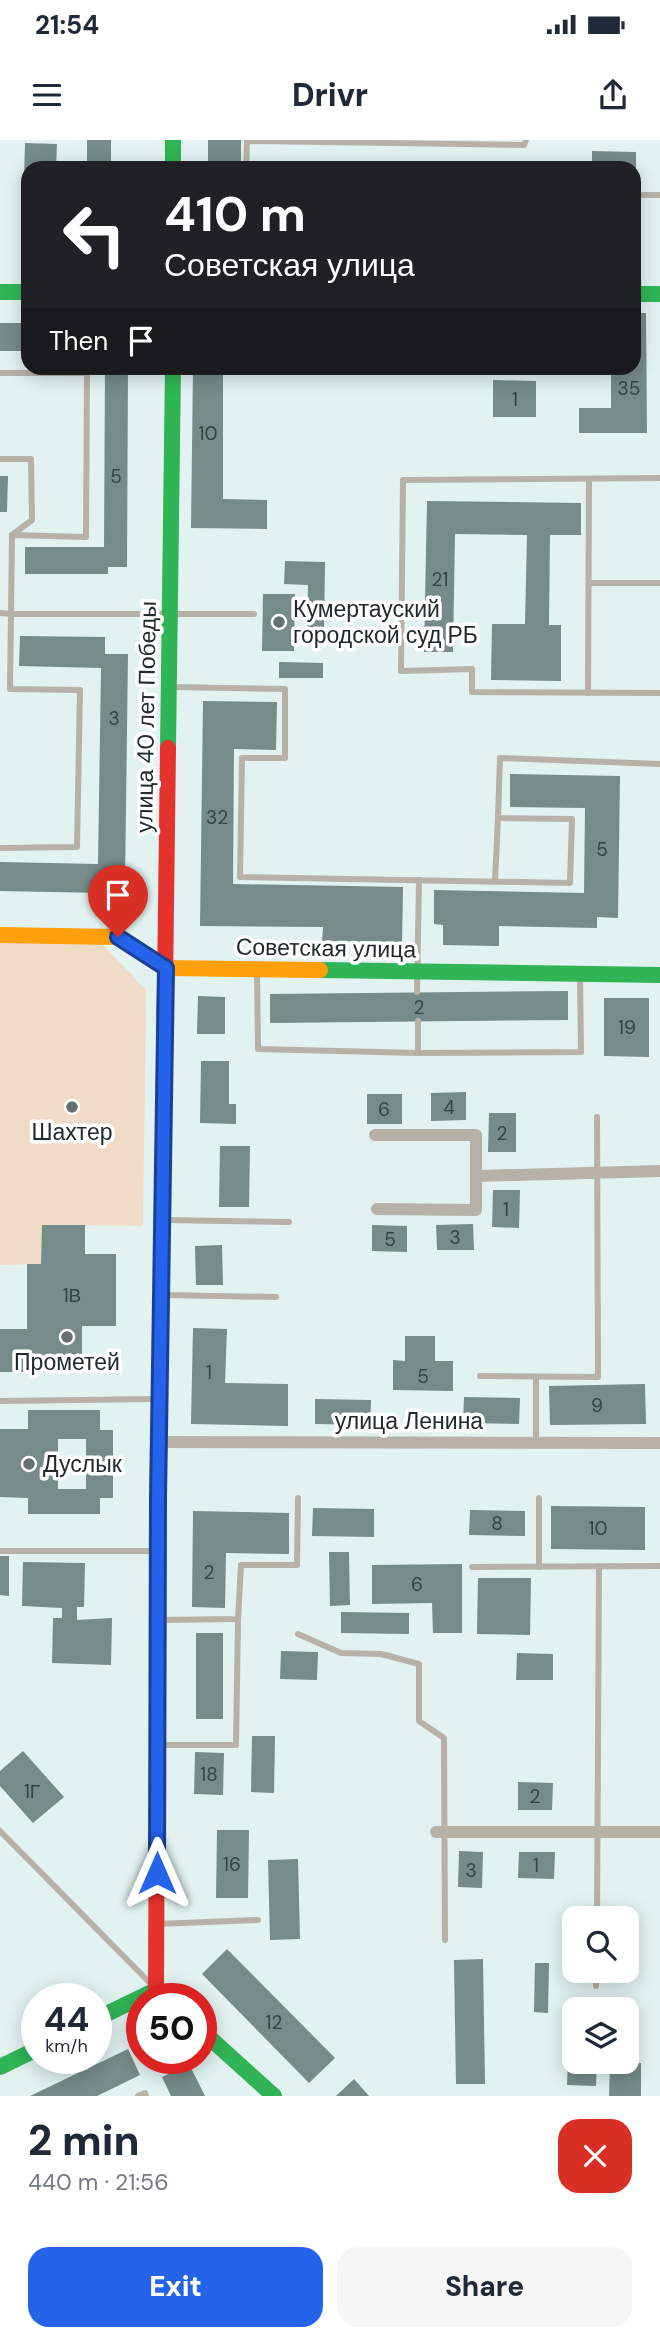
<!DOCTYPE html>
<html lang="en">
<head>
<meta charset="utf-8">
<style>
	:root { --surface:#fff; --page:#f6f6f7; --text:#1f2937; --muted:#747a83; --accent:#2563eb }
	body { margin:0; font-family:"DM Sans",sans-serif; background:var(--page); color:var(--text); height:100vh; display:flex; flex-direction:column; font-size:26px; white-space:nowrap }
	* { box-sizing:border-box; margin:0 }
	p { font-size:23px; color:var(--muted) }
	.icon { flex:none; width:38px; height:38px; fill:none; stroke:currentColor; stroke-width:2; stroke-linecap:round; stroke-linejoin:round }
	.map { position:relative; height:1956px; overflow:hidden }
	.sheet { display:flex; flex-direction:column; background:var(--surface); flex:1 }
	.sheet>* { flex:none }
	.banner { position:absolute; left:21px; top:21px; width:620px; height:214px; border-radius:21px; box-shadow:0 4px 18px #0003; background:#202124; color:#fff; overflow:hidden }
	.buttons { position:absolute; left:562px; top:1766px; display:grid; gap:14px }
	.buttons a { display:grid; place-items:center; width:77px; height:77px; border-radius:14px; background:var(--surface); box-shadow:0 4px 18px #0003; font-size:35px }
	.speed { position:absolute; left:21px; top:1843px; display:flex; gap:14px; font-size:35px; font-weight:700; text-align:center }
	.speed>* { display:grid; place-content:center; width:91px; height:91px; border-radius:50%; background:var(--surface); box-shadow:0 4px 18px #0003; line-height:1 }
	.speed small { font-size:18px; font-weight:400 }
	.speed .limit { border:10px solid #d22; background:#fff; color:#111 }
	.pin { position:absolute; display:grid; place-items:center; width:60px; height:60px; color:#fff; margin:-72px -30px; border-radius:50% 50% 50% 0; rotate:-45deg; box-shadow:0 0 7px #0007 }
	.pin .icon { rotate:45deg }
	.me { position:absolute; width:77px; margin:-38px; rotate:0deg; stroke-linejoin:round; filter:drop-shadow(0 0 5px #0008) }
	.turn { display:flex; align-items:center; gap:24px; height:147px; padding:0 28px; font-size:32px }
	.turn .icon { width:91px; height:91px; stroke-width:2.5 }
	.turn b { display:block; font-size:49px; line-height:60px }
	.then { display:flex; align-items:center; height:66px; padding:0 28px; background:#0003; gap:14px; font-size:26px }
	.round { display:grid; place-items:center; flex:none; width:74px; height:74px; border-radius:21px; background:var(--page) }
	.headline { display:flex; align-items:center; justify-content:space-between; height:119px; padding:0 28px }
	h1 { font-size:42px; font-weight:800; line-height:52px }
	.cta { display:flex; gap:14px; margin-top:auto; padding:14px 28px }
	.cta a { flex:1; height:80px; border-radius:21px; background:var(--accent); color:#fff; font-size:28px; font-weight:800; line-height:80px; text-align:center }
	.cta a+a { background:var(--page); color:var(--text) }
	.status { display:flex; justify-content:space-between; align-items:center; height:49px; padding:0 35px; background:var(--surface); direction:ltr }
	.status svg { height:19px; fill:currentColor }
	header { display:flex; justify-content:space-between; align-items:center; height:91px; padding:0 28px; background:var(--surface); font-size:32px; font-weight:800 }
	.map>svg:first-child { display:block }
</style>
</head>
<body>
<div class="status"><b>21:54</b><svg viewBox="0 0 49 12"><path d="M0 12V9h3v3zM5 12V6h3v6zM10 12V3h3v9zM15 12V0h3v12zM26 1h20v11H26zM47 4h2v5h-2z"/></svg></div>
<header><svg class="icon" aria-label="menu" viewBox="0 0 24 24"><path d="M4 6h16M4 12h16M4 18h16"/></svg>Drivr<svg class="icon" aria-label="share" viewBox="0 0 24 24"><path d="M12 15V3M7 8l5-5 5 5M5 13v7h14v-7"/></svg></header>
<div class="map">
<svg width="660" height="1956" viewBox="0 0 660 1956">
	<rect width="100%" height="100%" fill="#e1f2f1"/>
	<path fill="#f0dbc7" d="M 0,800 L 99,801 L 146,850 L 143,1086 L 42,1085 L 41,1124 L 0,1125 Z"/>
	<g fill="#768b8a" fill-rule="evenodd">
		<rect x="87" y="0" width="24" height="28"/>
		<rect x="208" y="0" width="33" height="28"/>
		<path d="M 25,3 L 57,4 L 56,28 L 28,28 L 28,40 L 24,40 Z"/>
		<path d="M 592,11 L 636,12 L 636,28 L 592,28 Z"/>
		<path d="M 634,84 L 639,85 L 638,113 L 634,113 Z"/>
		<path d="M 634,173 L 646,173 L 647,293 L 579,293 L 579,268 L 611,268 L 611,228 L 634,228 Z"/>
		<rect x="0" y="183" width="28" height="28"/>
		<path d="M 105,228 L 128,228 L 127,427 L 108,427 L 108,434 L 25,434 L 25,407 L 104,407 Z"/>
		<path d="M 193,228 L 223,228 L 223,359 L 267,360 L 267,389 L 191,388 Z"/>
		<path d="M 493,240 L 536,241 L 536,277 L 493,277 Z"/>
		<path d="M 0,336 L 8,336 L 7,372 L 0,372 Z"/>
		<path d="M 427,361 L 581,363 L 581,395 L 550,395 L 549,485 L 561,485 L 561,541 L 491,540 L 492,484 L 525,484 L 527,395 L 455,394 L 453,512 L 424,512 Z"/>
		<path d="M 285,421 L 325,422 L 324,491 L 307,490 L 308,445 L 284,444 Z"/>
		<path d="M 263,454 L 295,454 L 294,511 L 262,511 Z"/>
		<path d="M 20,496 L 105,497 L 105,514 L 128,514 L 125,743 L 104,743 L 104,753 L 0,751 L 0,722 L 98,724 L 101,528 L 19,526 Z"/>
		<path d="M 279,522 L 323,523 L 323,538 L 279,538 Z"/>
		<path d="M 203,561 L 277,562 L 276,610 L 234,609 L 233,744 L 403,747 L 402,802 L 322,801 L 323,787 L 200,786 Z"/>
		<path d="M 510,634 L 620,636 L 618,778 L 597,777 L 597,788 L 499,786 L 499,806 L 443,805 L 443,785 L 434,784 L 434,750 L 584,753 L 585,668 L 510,667 Z"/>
		<path d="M 568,851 L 568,880 L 270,883 L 270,854 Z"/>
		<path d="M 198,856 L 225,857 L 225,894 L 197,894 Z"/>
		<path d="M 604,858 L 649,858 L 649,917 L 604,916 Z"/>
		<path d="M 201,921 L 229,921 L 229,964 L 236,964 L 236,984 L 200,983 Z"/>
		<path d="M 466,952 L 466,980 L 431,981 L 431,953 Z"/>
		<rect x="367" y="954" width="35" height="30"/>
		<path d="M 489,973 L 516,973 L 516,1012 L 488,1012 Z"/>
		<path d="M 220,1006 L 250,1006 L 249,1067 L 219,1067 Z"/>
		<path d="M 493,1050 L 520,1050 L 519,1088 L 492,1087 Z"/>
		<path d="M 473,1084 L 474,1110 L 437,1110 L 436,1085 Z"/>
		<path d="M 42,1085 L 85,1085 L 85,1114 L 116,1114 L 116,1186 L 82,1186 L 82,1232 L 0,1232 L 0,1189 L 27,1189 L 27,1124 L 41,1124 Z"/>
		<path d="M 372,1085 L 407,1086 L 407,1112 L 372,1111 Z"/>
		<path d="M 222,1105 L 223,1145 L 196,1145 L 195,1106 Z"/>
		<path d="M 193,1188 L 227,1189 L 225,1243 L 288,1244 L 288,1286 L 191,1284 Z"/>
		<path d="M 405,1196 L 435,1196 L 435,1221 L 453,1221 L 453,1251 L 393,1250 L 393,1220 L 405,1221 Z"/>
		<path d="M 645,1244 L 646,1284 L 550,1285 L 549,1246 Z"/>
		<path d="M 464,1257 L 520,1258 L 519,1284 L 463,1283 Z"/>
		<path d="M 315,1259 L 371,1260 L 370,1285 L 315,1284 Z"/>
		<path d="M 28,1270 L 100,1270 L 100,1290 L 113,1290 L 113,1358 L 100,1358 L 100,1374 L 28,1374 L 28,1358 L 0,1357 L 0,1289 L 28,1289 ZM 58,1299 L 86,1299 L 86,1349 L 58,1349 Z"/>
		<path d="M 551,1366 L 645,1367 L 645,1410 L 551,1409 Z"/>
		<path d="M 313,1368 L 374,1369 L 374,1397 L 312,1396 Z"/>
		<path d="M 470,1370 L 525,1371 L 525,1396 L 469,1395 Z"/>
		<path d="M 193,1371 L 289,1373 L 289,1414 L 226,1413 L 225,1468 L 192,1467 Z"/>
		<path d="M 329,1412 L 349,1412 L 350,1465 L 330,1466 Z"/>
		<path d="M 0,1416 L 9,1416 L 9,1456 L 0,1455 Z"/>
		<path d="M 23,1422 L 85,1423 L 84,1467 L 77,1467 L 77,1480 L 112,1478 L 111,1525 L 52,1523 L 53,1478 L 62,1478 L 62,1468 L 22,1466 Z"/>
		<path d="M 462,1424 L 462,1493 L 433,1493 L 432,1463 L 372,1464 L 372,1425 Z"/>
		<path d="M 478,1438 L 531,1438 L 530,1495 L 477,1494 Z"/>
		<path d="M 341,1472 L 409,1473 L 409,1494 L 341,1493 Z"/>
		<rect x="196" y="1493" width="27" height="86"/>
		<path d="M 281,1511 L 318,1512 L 317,1540 L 280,1539 Z"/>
		<path d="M 517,1513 L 553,1514 L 553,1540 L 516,1540 Z"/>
		<path d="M 252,1596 L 275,1596 L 274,1653 L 251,1652 Z"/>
		<path d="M 23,1611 L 64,1657 L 33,1683 L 0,1646 L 0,1631 Z"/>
		<path d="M 195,1612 L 224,1613 L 223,1655 L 194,1654 Z"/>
		<path d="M 518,1642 L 553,1643 L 552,1670 L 518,1670 Z"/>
		<path d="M 217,1690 L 249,1690 L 248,1758 L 216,1758 Z"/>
		<path d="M 459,1711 L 483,1712 L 482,1748 L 458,1747 Z"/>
		<path d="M 519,1712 L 555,1712 L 554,1739 L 518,1738 Z"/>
		<path d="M 298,1719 L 300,1799 L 270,1800 L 268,1720 Z"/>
		<path d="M 227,1809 L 335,1918 L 309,1943 L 202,1834 Z"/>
		<path d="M 483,1819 L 485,1944 L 456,1944 L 454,1820 Z"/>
		<path d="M 535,1823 L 549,1823 L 548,1873 L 534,1872 Z"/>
		<path d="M 128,1909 L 140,1935 L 97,1956 L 30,1956 Z"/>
		<path d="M 568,1917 L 574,1917 L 574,1922 L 597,1922 L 596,1946 L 567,1945 Z"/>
		<path d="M 610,1923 L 641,1923 L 641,1956 L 609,1956 Z"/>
		<path d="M 189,1924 L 205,1956 L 171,1956 L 162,1937 Z"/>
		<path d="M 354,1939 L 369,1956 L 336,1956 Z"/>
	</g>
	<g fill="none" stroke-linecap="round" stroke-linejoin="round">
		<g stroke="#b7b1a8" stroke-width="6">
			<path d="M 247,1 L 524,5 L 526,0"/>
			<path d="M 246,28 L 247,0"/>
			<path d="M 634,55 L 660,55"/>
			<path d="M 0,233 L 87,233 L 86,397 L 12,395 L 11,474 L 0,473"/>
			<path d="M 0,319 L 31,319 L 32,380 L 12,395"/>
			<path d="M 660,338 L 403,340 L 401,531 L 472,529 L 472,552 L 660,553"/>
			<path d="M 589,443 L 660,443"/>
			<path d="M 171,547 L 285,549 L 285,618 L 242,618 L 240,737 L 570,743 L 572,679 L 498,678 L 500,618 L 660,624"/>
			<path d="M 588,553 L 589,339"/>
			<path d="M 0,708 L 77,707 L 80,550 L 10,549 L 11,474 L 254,474"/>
			<path d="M 495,741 L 498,678"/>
			<path d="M 257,830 L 258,909 L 418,913 L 418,881"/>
			<path d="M 417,852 L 419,740"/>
			<path d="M 418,913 L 581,912 L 580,836"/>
			<path d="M 164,1080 L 289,1082"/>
			<path d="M 163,1155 L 276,1157"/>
			<path d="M 480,1236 L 598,1237 L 597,977"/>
			<path d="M 0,1261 L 158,1259"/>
			<path d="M 536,1303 L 536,1237"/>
			<path d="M 0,1411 L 156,1411"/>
			<path d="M 472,1427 L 659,1426"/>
			<path d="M 539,1427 L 539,1358"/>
			<path d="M 159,1480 L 238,1479 L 241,1425 L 297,1425 L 298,1358"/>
			<path d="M 298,1494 L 341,1513 L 381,1514 L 419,1524 L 419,1581 L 444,1598 L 445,1800"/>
			<path d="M 159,1605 L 236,1605 L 238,1479"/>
			<path d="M 0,1691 L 153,1846"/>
			<path d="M 597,1778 L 599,1426"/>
			<path d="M 158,1784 L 258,1780"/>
			<path d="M 596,1846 L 596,1830"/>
			<path d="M 138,1956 L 145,1953 L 146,1956"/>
		</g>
		<g stroke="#b7b1a8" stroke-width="12">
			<path d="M 375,995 L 476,995 L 476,1036 L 660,1031"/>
			<path d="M 377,1069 L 476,1070 L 476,1036"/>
			<path d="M 159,1302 L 660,1303"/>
			<path d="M 436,1692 L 660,1692"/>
		</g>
		<g stroke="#30b455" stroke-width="16">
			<path d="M 173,0 L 173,28"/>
			<path d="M 0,152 L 28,152"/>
			<path d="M 634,154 L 660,154"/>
			<path d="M 168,608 L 173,228"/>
			<path d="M 320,830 L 660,835"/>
			<path d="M 96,1879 L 156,1850"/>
			<path d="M 201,1890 L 274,1956"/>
			<path d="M 0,1927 L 37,1909"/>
		</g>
		<g stroke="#ff9f0a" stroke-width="16">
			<path d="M 0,795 L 118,797 L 166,828 L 320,830"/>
			<path d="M 158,1403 L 164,923"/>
		</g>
		<g stroke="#e5322d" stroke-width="16">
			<path d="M 164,923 L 168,608"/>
			<path d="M 156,1850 L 158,1403"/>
		</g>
	</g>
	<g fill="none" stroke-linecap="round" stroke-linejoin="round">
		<defs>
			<path id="route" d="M 118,797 L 166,828 L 158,1358 L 157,1733"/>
		</defs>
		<use href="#route" stroke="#184099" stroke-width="18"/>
		<use href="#route" stroke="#2563eb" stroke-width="12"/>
	</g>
	<g fill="#647170" stroke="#fff" stroke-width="2.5">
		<circle cx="279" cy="482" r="7"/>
		<circle cx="72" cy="967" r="7"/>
		<circle cx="67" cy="1197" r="7"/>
		<circle cx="29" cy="1324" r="7"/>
	</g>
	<g text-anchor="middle" stroke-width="7" stroke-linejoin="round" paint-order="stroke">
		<g font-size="19" fill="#364343">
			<text x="629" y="255">35</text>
			<text x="515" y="266">1</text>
			<text x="208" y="300">10</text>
			<text x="116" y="343">5</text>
			<text x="440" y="446">21</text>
			<text x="114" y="585">3</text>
			<text x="217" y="684">32</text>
			<text x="602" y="716">5</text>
			<text x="419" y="874">2</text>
			<text x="627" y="894">19</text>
			<text x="449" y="974">4</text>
			<text x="384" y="976">6</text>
			<text x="502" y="1000">2</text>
			<text x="506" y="1076">1</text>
			<text x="455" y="1104">3</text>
			<text x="390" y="1106">5</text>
			<text x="72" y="1162">1В</text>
			<text x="209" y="1239">1</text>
			<text x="423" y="1243">5</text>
			<text x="597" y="1272">9</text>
			<text x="497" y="1390">8</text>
			<text x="598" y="1395">10</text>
			<text x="209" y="1439">2</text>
			<text x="417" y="1451">6</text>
			<text x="209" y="1641">18</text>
			<text x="32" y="1658">1Г</text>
			<text x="535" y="1663">2</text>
			<text x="232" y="1731">16</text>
			<text x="536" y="1732">1</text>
			<text x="471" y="1737">3</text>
			<text x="274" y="1889">12</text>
		</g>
		<g font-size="23" fill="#202b2b" stroke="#fff" text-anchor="start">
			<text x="293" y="477">Кумертауский<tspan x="293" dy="26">городской суд РБ</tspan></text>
			<text x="72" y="1000" text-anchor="middle">Шахтер</text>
			<text x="67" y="1230" text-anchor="middle">Прометей</text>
			<text x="43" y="1332">Дуслык</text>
		</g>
		<g font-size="23" fill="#202b2b" stroke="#fff">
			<text transform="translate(146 577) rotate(-89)" y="8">улица 40 лет Победы</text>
			<text transform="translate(326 808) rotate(1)" y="8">Советская улица</text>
			<text x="409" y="1289">улица Ленина</text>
		</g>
	</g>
</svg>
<div class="buttons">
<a><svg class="icon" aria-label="search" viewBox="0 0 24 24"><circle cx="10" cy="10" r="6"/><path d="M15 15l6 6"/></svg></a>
<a><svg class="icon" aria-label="layers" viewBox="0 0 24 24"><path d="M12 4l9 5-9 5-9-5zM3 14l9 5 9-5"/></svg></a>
</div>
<div class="speed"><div>44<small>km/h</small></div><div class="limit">50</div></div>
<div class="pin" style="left:118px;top:797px;background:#d93025"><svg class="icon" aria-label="arrive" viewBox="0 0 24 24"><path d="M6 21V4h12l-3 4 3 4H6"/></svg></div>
<svg class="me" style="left:157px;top:1733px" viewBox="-20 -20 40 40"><path d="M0-17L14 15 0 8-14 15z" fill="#2563eb" stroke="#fff" stroke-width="4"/></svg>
<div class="banner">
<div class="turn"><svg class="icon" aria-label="left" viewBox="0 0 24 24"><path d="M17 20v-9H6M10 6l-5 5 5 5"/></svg><div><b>410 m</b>Советская улица</div></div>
<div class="then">Then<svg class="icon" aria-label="arrive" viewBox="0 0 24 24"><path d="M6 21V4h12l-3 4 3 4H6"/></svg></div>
</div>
</div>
<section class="sheet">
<div class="headline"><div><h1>2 min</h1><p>440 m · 21:56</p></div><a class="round" style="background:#d93025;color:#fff"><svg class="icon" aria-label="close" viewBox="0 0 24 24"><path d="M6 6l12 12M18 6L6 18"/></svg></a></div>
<div class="cta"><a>Exit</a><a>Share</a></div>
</section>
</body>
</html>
